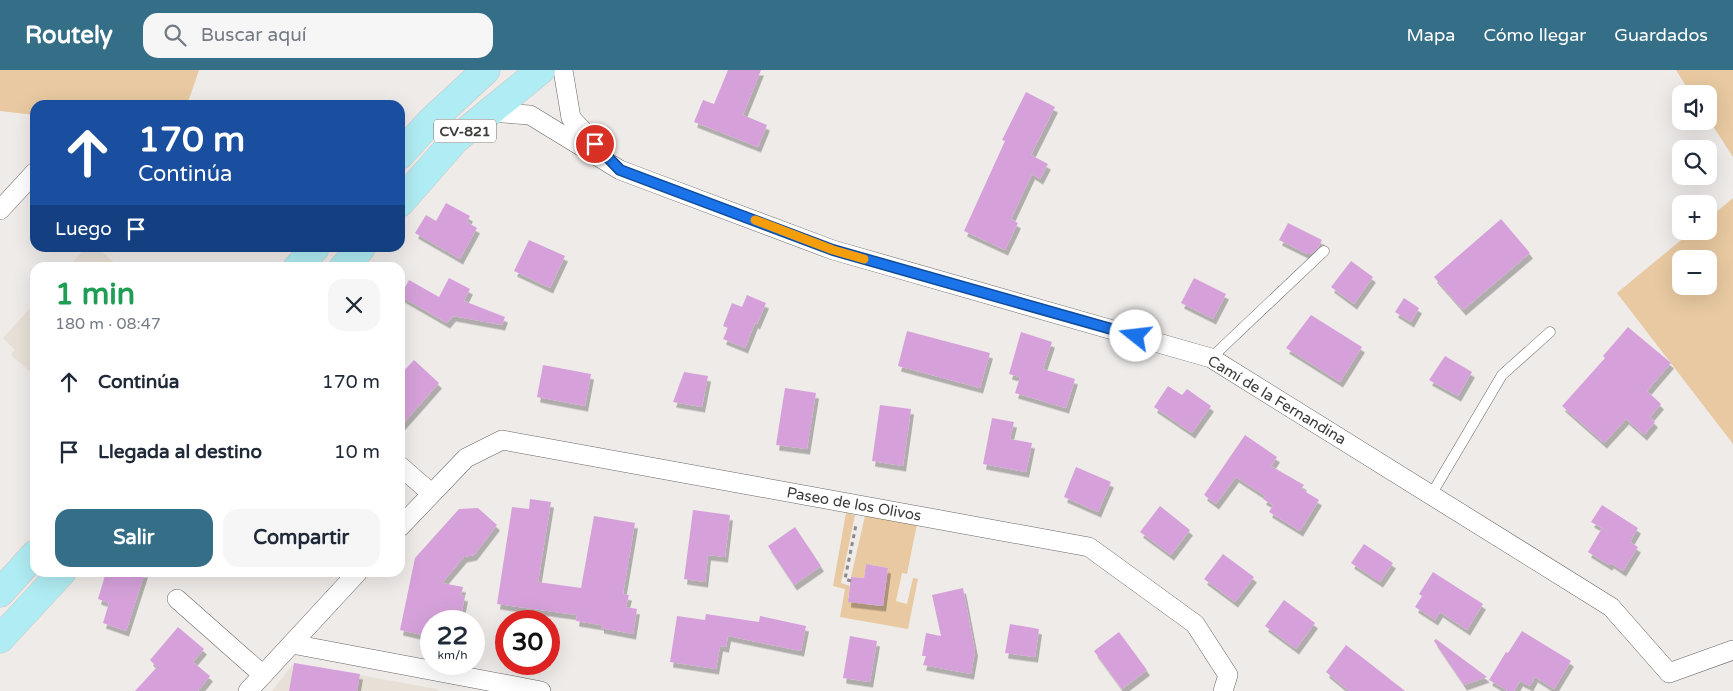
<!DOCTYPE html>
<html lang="es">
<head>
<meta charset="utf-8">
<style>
	:root { --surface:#fff; --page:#f6f6f7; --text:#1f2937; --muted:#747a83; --accent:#356e87 }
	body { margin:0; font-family:"Varela Round",sans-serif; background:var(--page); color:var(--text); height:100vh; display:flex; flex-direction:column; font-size:19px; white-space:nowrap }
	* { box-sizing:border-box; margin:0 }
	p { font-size:16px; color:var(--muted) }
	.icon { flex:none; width:28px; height:28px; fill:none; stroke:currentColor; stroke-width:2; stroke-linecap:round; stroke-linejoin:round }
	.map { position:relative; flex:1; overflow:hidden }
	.side { position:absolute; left:30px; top:192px; width:375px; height:315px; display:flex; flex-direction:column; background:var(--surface); border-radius:15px; box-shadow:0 5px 20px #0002 }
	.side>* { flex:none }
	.top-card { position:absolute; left:30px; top:30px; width:375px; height:152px; border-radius:15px; box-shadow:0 5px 20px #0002; background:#1a4fa0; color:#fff; overflow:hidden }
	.fabs { position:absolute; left:1672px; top:15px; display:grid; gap:10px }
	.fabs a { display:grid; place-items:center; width:45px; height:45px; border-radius:10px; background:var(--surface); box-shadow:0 5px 20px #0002; font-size:25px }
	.speed { position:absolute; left:420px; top:540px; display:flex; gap:10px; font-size:25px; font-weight:700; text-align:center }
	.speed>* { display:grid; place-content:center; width:65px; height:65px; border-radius:50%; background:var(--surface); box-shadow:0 5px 20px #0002; line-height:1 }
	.speed small { font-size:12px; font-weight:400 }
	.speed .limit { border:8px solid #d22; background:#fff; color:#111 }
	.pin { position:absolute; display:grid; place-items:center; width:42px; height:42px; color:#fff; margin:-21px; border:2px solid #fff; border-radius:50%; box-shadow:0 1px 5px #0007 }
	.me { position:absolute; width:55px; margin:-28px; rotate:286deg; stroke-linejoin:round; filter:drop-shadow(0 0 4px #0008) }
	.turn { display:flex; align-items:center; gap:18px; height:105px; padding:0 25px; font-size:22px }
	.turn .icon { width:65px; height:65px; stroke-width:2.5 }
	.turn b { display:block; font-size:35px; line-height:42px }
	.then { display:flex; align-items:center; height:48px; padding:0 25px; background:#0003; gap:10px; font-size:19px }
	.round { display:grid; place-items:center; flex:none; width:52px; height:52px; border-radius:15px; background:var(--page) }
	.summary { display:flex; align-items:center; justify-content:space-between; height:85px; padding:0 25px }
	h1 { font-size:30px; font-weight:800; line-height:38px; color:#1e9e55 }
	.button { display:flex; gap:10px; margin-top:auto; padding:10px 25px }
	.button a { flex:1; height:58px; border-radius:15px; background:var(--accent); color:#fff; font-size:20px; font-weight:800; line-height:58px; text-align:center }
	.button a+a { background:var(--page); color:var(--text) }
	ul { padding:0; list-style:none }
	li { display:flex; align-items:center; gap:15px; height:70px; padding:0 25px }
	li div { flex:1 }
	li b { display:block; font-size:19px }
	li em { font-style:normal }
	header { display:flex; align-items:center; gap:30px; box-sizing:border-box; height:70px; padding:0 25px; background:var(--accent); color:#fff }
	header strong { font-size:24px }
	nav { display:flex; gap:28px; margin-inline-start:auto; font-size:18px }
	.search { width:350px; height:45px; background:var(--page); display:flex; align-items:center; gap:12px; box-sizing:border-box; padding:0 18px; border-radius:15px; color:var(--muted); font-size:19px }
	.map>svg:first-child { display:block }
</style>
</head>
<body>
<header>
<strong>Routely</strong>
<div class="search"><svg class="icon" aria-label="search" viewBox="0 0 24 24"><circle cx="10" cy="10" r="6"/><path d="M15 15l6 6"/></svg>Buscar aquí</div>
<nav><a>Mapa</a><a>Cómo llegar</a><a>Guardados</a></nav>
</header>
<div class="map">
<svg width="1733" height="621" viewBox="0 0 1733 621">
	<defs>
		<filter id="shadow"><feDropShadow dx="3" dy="5.5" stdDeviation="0" flood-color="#0004"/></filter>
	</defs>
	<rect width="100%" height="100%" fill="#eeebe9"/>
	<g fill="#e7e0d7">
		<path d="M 86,178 L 98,178 L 119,197 L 68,197 Z"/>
		<path d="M 35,233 L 35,306 L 11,285 L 15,280 L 3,268 Z"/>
		<path d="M 294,593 L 437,619 L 438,621 L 272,621 Z"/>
	</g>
	<g fill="#e8c9a1" fill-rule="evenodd">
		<path d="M 0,0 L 199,0 L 187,35 L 35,35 L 35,45 L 0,41 Z"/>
		<path d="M 1676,0 L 1733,0 L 1733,87 L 1709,50 L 1709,24 L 1691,24 Z"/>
		<path d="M 1733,128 L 1733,374 L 1617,223 L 1692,161 L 1709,161 L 1709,148 ZM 1681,189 L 1709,189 L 1709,216 L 1681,216 Z"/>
		<path d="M 846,443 L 855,445 L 841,513 L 850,516 L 848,529 L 868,532 L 869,535 L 883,536 L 888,498 L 866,494 L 864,508 L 851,507 L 865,446 L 917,454 L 907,504 L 902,503 L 896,531 L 907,534 L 913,508 L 918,509 L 908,559 L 840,547 L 845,519 L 833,516 Z"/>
	</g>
	<g fill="#d6a1da" filter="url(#shadow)">
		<path d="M 728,0 L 761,0 L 743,45 L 767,55 L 758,77 L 694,52 L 703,30 L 714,34 Z"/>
		<path d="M 1026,22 L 1055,37 L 1031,85 L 1048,94 L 1040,109 L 1032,104 L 1011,149 L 1018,153 L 1005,180 L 964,161 L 1005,71 L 1002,70 Z"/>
		<path d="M 446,133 L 470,146 L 467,152 L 477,158 L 460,189 L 415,163 L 426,145 L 436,151 Z"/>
		<path d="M 1501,149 L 1530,183 L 1463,240 L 1434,207 Z"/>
		<path d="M 1288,153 L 1322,170 L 1318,178 L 1311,184 L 1307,184 L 1279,170 Z"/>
		<path d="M 529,170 L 565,186 L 550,218 L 514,201 Z"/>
		<path d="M 1351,191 L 1373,207 L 1354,234 L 1331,217 Z"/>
		<path d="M 449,208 L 470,219 L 464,231 L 505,247 L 502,255 L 453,246 L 447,253 L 400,226 L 409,210 L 439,227 Z"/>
		<path d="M 1194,208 L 1226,224 L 1213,249 L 1181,233 Z"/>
		<path d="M 747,225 L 766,233 L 757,254 L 755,253 L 745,278 L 723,269 L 728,258 L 723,256 L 732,233 L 742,237 Z"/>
		<path d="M 1404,228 L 1419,238 L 1411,252 L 1395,242 Z"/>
		<path d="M 1311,245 L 1362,277 L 1340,312 L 1286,278 Z"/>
		<path d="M 1628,257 L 1671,293 L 1647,321 L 1661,334 L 1650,347 L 1655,352 L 1644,365 L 1626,349 L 1604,373 L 1562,336 L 1605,288 L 1603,286 Z"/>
		<path d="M 907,261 L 990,283 L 980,318 L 898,296 Z"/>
		<path d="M 1021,262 L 1052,272 L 1043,299 L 1075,309 L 1066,338 L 1015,323 L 1020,307 L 1009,304 Z"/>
		<path d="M 1445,286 L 1472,302 L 1458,326 L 1429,310 Z"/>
		<path d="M 414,290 L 439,313 L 400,357 L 400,305 Z"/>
		<path d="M 543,295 L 591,304 L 585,336 L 537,327 Z"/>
		<path d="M 684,302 L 708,306 L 702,337 L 673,332 Z"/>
		<path d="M 1168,316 L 1182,325 L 1187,319 L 1211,336 L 1192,363 L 1154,337 Z"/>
		<path d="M 785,318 L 816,323 L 807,379 L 776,375 Z"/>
		<path d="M 880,335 L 911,339 L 903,396 L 872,391 Z"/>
		<path d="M 992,348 L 1014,352 L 1010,369 L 1032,373 L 1026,402 L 983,394 Z"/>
		<path d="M 1245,365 L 1277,387 L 1271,396 L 1304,415 L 1301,419 L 1319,430 L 1300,461 L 1269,442 L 1273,435 L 1263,429 L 1265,426 L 1236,407 L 1216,434 L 1204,425 Z"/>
		<path d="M 1076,397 L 1111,412 L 1098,442 L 1064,427 Z"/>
		<path d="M 530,429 L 551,432 L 538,512 L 581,518 L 594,446 L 635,453 L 623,524 L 629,525 L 626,537 L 637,539 L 633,564 L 601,558 L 601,555 L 576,551 L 577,545 L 497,534 L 512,437 L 529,439 Z"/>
		<path d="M 1602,435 L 1638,458 L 1630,472 L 1638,477 L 1623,501 L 1611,493 L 1609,495 L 1588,482 L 1602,458 L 1591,452 Z"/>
		<path d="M 1160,436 L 1190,460 L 1171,485 L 1140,462 Z"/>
		<path d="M 478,438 L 497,455 L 474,485 L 464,487 L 442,513 L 463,517 L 461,525 L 465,526 L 460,551 L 431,551 L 431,567 L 400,560 L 415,488 L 459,439 Z"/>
		<path d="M 693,440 L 730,445 L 725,487 L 708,485 L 705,512 L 684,509 Z"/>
		<path d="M 795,457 L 821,496 L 794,515 L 768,476 Z"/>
		<path d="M 1364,474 L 1393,493 L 1380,512 L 1351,493 Z"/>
		<path d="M 1223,484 L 1254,507 L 1235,532 L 1204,509 Z"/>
		<path d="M 866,494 L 888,498 L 883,536 L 848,532 L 851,507 L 864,508 Z"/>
		<path d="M 106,502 L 145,502 L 126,561 L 103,553 L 109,533 L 98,529 Z"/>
		<path d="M 1433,502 L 1483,534 L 1467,560 L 1440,542 L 1435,550 L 1415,537 L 1422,526 L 1419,524 Z"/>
		<path d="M 963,518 L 975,581 L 971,604 L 923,595 L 926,586 L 922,586 L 926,563 L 941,566 L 932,525 Z"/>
		<path d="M 1284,530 L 1315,553 L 1296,579 L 1265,556 Z"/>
		<path d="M 706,544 L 759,552 L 760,546 L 806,556 L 801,581 L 728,566 L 726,577 L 720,576 L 716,599 L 670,592 L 677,546 L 705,550 Z"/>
		<path d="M 1010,554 L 1039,559 L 1035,587 L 1005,583 Z"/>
		<path d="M 178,557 L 204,579 L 193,592 L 210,606 L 198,621 L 135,621 L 157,597 L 150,590 Z"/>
		<path d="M 1522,561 L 1571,591 L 1554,619 L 1535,607 L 1530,616 L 1520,611 L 1514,621 L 1508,621 L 1489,610 L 1506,582 L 1508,583 Z"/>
		<path d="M 1119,562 L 1147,600 L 1122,619 L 1094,581 Z"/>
		<path d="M 850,566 L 877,571 L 870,612 L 843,608 Z"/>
		<path d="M 1436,569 L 1487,607 L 1464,615 L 1434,571 Z"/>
		<path d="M 1346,575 L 1363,588 L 1405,621 L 1349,621 L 1326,602 Z"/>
		<path d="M 294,593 L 360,604 L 357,621 L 289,621 Z"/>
	</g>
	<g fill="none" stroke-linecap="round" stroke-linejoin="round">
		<defs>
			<g id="lane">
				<path d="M 1211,288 L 1324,181"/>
				<path d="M 1431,425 L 1502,305 L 1550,262"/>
			</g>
			<g id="street">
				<path d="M 563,0 L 571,48 L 603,82"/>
				<path d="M 488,42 L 530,45 L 620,100 L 833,180 L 1211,288 L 1611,537 L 1669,603 L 1733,580"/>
				<path d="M 0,140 L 35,102"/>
				<path d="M 400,396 L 431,423"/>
				<path d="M 400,457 L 466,388 L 502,370 L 1089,477 L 1195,554 L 1228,605 L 1223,621"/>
				<path d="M 177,529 L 263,605"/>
				<path d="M 292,574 L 541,621"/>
				<path d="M 248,621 L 358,502"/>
			</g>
			<g id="primary">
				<path d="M 400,85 L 430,52 L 486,0"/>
				<path d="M 400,133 L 455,70 L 541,0"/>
				<path d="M 297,198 L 315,178"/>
				<path d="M 343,198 L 361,178"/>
				<path d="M 0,523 L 35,484"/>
				<path d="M 0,569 L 62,502"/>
			</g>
		</defs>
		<use href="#lane" stroke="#696765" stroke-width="11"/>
		<use href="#street" stroke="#696765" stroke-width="20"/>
		<use href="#primary" stroke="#c8c8c8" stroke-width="29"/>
		<path stroke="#8c8a89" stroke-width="3" stroke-dasharray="4 4" stroke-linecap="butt" d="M 851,511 L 845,509 L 856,455"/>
		<use href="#lane" stroke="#fff" stroke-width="10"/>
		<use href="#street" stroke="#fff" stroke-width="19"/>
		<use href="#primary" stroke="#b0ecf3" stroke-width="28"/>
	</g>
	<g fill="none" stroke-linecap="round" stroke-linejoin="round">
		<defs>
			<path id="route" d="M 595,74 L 620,100 L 833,180 L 1136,266"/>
		</defs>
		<use href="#route" stroke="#114b97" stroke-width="12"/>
		<use href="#route" stroke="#1a73e8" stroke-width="9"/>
		<path stroke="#f59e0b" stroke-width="9" d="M 755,150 L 833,180 L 864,189"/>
	</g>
	<g text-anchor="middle" stroke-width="4" stroke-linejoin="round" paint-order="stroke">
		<rect fill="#fff" stroke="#767675" stroke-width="1" x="434" y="49.5" width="62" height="23" rx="4"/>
		<g font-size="14" font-weight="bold" fill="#3c3b3a">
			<text x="465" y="66">CV-821</text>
		</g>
		<g font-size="15" fill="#3c3b3a" stroke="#fff">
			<text transform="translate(1277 330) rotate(31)" y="5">Camí de la Fernandina</text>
			<text transform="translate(854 434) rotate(10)" y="5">Paseo de los Olivos</text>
		</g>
	</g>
</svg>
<div class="fabs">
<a><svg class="icon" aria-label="sound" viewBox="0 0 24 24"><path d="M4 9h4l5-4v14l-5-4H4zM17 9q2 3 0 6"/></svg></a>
<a><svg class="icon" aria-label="search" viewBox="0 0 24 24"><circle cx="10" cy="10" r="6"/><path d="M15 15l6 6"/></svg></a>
<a>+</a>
<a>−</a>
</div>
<div class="speed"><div>22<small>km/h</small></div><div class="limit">30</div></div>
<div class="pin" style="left:595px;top:74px;background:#d93025"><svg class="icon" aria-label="arrive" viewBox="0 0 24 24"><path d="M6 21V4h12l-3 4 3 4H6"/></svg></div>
<svg class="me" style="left:1136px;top:266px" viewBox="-20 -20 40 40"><circle r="19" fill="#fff"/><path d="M0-13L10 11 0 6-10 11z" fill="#1a73e8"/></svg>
<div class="top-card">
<div class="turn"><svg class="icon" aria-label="ahead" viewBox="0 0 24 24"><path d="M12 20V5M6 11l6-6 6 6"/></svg><div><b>170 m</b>Continúa</div></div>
<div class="then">Luego<svg class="icon" aria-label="arrive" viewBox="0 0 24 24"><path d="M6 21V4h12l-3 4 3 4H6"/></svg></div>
</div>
<section class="side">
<div class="summary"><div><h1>1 min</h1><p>180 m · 08:47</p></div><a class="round"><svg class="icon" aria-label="close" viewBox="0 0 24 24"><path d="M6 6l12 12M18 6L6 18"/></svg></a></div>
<ul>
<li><svg class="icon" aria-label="ahead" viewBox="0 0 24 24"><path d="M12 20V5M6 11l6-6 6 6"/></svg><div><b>Continúa</b></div><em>170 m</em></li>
<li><svg class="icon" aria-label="arrive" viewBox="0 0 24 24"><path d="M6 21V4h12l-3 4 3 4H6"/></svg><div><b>Llegada al destino</b></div><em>10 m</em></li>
</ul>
<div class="button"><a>Salir</a><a>Compartir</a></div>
</section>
</div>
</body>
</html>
